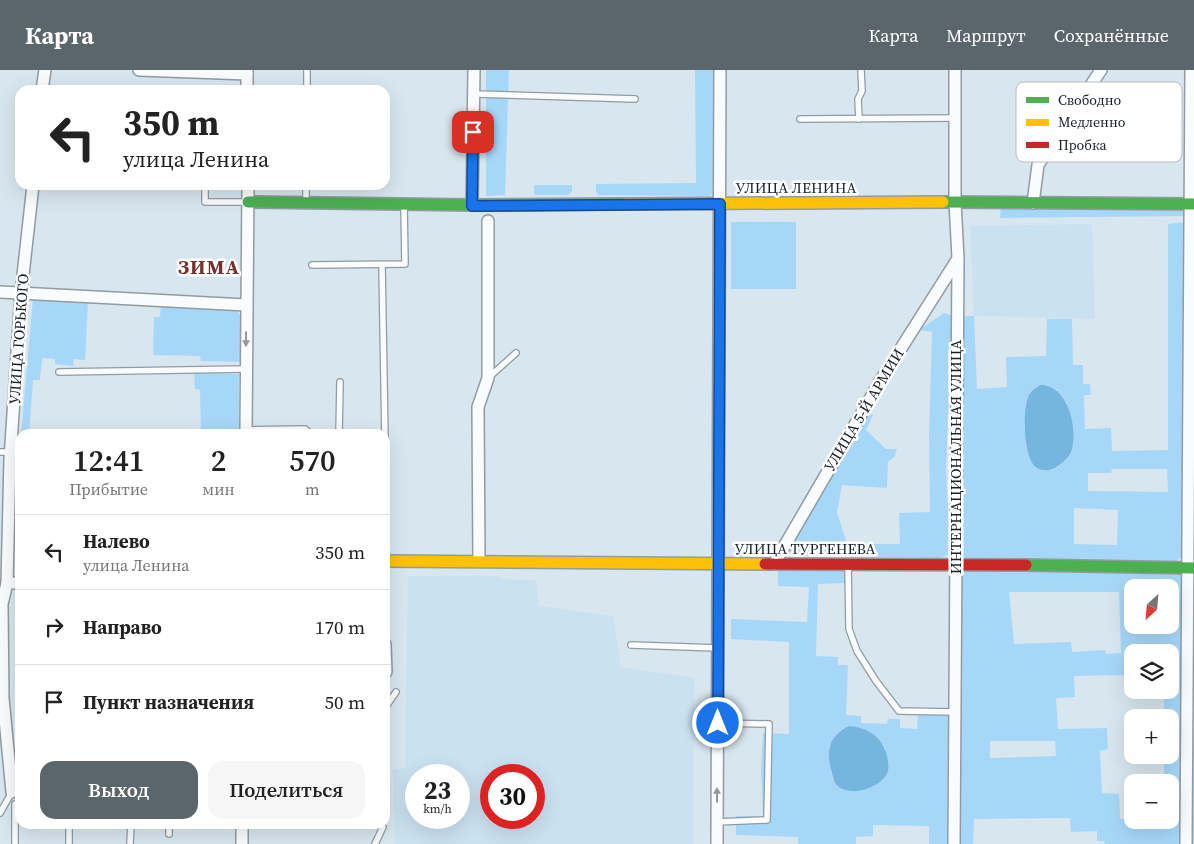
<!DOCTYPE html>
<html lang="ru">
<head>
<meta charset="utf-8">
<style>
	:root { --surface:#fff; --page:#f6f6f6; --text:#222; --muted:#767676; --line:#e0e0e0; --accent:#5b656c }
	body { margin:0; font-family:"Source Serif 4",serif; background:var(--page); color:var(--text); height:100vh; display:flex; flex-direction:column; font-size:19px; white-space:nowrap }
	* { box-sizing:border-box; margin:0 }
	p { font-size:16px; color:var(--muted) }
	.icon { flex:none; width:28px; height:28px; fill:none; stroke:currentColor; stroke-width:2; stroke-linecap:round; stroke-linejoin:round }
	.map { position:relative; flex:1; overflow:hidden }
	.details { position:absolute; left:15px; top:359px; width:375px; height:400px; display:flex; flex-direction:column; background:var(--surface); border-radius:15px; box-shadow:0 5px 20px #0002 }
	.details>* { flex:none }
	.hud { position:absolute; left:15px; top:15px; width:375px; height:105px; border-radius:15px; box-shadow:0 5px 20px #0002; background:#fff; color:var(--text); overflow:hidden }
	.needle { width:32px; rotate:206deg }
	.controls { position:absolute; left:1124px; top:509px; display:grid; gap:10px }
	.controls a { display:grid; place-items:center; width:55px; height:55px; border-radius:10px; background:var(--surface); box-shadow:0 5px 20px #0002; font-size:25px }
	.speed { position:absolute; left:405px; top:694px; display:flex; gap:10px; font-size:25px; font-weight:700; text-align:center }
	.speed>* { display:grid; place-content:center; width:65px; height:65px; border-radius:50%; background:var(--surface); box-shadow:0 5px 20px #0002; line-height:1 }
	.speed small { font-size:12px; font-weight:400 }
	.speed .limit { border:8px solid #d22; background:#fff; color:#111 }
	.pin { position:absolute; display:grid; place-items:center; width:42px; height:42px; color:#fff; margin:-21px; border-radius:10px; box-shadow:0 2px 8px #0006 }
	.me { position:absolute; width:55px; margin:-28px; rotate:0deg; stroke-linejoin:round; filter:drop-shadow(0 0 4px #0008) }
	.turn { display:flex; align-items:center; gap:18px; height:105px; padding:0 25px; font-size:22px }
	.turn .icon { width:65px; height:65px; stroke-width:2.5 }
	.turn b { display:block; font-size:35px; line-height:42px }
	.eta { display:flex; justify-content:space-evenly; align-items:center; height:85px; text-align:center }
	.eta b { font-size:30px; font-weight:600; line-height:35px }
	.cta { display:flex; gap:10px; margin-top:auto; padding:10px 25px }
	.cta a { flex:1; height:58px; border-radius:15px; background:var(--accent); color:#fff; font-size:20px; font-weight:600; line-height:58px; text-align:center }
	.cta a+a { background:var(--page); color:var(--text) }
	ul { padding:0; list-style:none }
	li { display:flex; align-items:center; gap:15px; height:75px; padding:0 25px; border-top:1px solid var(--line) }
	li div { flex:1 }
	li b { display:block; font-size:19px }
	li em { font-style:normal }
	header { display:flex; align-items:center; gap:30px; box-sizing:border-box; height:70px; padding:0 25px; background:var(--accent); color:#fff }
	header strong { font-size:24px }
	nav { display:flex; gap:28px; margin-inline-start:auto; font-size:18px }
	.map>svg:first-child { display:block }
</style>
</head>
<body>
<header>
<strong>Карта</strong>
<nav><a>Карта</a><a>Маршрут</a><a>Сохранённые</a></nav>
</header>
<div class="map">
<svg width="1194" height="774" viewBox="0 0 1194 774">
	<rect width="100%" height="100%" fill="#d8e6ef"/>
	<g fill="#cae1f1" fill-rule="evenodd">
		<path d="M 1092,154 L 1095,249 L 974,246 L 970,156 Z"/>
		<path d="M 408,506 L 499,506 L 500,509 L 536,510 L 539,536 L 613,546 L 621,597 L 694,608 L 693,774 L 395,774 L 393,699 L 405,698 ZM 416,705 L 459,705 L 459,748 L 416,748 ZM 491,705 L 534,705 L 534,748 L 491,748 Z"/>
	</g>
	<g fill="#a7d7f8" fill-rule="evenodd">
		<path d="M 486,0 L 509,0 L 505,125 L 486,126 Z"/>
		<path d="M 695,0 L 716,0 L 716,122 L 709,126 L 598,125 L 596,121 L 596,114 L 696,113 Z"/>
		<path d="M 534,115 L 572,115 L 572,121 L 568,125 L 534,125 Z"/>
		<path d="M 1001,137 L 1184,141 L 1186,146 L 1000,148 Z"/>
		<rect x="731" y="152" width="65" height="67"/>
		<path d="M 1186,152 L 1183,486 L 1176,491 L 963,488 L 961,486 L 958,365 L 964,246 L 974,246 L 977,319 L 1007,317 L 1006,287 L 1046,286 L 1047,249 L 1072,249 L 1073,295 L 1083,295 L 1083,314 L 1090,314 L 1091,325 L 1084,325 L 1085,359 L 1111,358 L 1112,381 L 1168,380 L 1168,154 ZM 1047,315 L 1057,320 L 1067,333 L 1071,382 L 1066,390 L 1053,400 L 1043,400 L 1030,386 L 1024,355 ZM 1112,399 L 1167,399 L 1168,422 L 1088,421 L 1088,403 L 1111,403 ZM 1074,438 L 1118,440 L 1117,475 L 1074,474 Z"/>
		<path d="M 33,228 L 88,231 L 85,290 L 74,289 L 73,296 L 55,294 L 55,289 L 42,288 L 40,310 L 33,310 L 29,364 L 21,364 Z"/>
		<path d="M 161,235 L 232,239 L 239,243 L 241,248 L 241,292 L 201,291 L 200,286 L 153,285 L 154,247 L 160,247 Z"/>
		<path d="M 944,243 L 952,246 L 946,399 L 950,478 L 948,485 L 939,488 L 786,485 L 868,343 L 873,345 L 866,360 L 886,379 L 897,379 L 895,386 L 888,392 L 887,418 L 842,415 L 837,442 L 847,474 L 900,474 L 899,443 L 930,442 L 929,366 L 932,262 L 919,260 Z"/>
		<path d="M 194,303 L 239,304 L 239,364 L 201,364 L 200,320 L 195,319 Z"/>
		<path d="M 18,430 L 20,430 L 20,508 L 15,503 Z"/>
		<path d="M 964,499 L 1183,503 L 1182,774 L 1105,774 L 1104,771 L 1097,771 L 1097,761 L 1071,762 L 1070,748 L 974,749 L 973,774 L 957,774 L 961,502 ZM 1132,518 L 1170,518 L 1170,555 L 1132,555 ZM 1009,522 L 1119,522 L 1121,583 L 1106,584 L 1105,580 L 1072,582 L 1071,572 L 1014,574 ZM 1132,582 L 1170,582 L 1170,620 L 1164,620 L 1164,647 L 1170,648 L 1170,685 L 1164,685 L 1164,712 L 1170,712 L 1170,750 L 1120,749 L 1119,724 L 1102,723 L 1100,681 L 1108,679 L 1107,658 L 1058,659 L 1056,628 L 1075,627 L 1074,606 L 1132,605 ZM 1055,671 L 1056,686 L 990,688 L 990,671 Z"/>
		<path d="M 778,500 L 846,500 L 846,513 L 818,514 L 816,586 L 838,587 L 838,595 L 848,595 L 846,645 L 861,646 L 861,653 L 887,654 L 888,649 L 900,649 L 900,658 L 917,659 L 918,644 L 948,645 L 947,774 L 929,774 L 929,756 L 873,755 L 873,766 L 856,767 L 856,774 L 798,774 L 798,767 L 736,765 L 736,746 L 763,746 L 761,702 L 763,663 L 789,664 L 789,572 L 731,569 L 731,549 L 807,552 L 809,517 L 778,516 ZM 849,656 C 865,657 877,665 886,679 L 833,710 L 829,692 L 829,676 Z"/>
		<path d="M 1194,505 L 1194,774 L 1191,774 L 1193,506 Z"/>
	</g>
	<g fill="#75b5de">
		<path d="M 1040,315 C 1068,313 1079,361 1071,382 C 1068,389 1061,394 1055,398 C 1050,401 1042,401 1037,398 C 1023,390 1022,338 1029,325 C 1032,320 1036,318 1040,315 Z"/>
		<path d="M 849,656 C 867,657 883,667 887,686 C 888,691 889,696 888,701 C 883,717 853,727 839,717 C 833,713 833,706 831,700 C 826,680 829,666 849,656 Z"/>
	</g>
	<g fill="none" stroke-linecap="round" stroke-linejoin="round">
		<defs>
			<g id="lane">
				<path d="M 307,20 L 307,0"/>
				<path d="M 474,24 L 635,29"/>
				<path d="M 800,49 L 955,48"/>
				<path d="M 859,49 L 858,29 L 862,21 L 861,0"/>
				<path d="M 205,115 L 205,132 L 248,132"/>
				<path d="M 306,132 L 306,115"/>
				<path d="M 312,195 L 405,194 L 404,135"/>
				<path d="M 382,195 L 385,370"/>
				<path d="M 59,302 L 246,299"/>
				<path d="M 488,308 L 516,283"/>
				<path d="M 246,360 L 305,359 L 311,364"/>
				<path d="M 339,364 L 340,312"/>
				<path d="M 0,382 L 10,382"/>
				<path d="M 848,494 L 849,559 L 857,581 L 876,611 L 899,641 L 955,642"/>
				<path d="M 631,575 L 718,578"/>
				<path d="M 385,638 L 396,622"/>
				<path d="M 15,734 L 15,774"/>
				<path d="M 0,743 L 12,722 L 20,722"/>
				<path d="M 717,752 L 767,750 L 769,654 L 718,653"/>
				<path d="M 169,764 L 169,754"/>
				<path d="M 69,774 L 69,754"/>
				<path d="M 130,774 L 131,754"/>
				<path d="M 375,774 L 383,757 L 379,754"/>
			</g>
			<g id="street">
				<path d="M 139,0 L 247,4"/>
				<path d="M 247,0 L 247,20"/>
				<path d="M 42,20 L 45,0"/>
				<path d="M 1033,133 L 1038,95 L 1101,0"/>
				<path d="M 472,135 L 474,0"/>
				<path d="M 0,222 L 246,235"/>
				<path d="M 246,364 L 248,115"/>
				<path d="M 479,491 L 478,337 L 488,308 L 488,151"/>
				<path d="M 774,494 L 881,310 L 957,190"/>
				<path d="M 7,513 L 20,513"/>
				<path d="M 385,574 L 386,602"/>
				<path d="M 12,722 L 3,628 L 2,534 L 7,513 L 10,389 L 21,223 L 33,115"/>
				<path d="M 242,774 L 242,754"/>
				<path d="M 717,774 L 720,0"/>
				<path d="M 954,774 L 958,188 L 955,132 L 955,0"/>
				<path d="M 1186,774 L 1191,0"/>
			</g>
			<g id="fast">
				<path d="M 248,132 L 472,135 L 624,134"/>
				<path d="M 943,132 L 1194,134"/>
				<path d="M 1026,495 L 1194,498"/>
			</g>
			<g id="slow">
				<path d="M 624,134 L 943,132"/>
				<path d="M 385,491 L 765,494"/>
			</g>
			<path id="jam" d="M 765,494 L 1026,495"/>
		</defs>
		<use href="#lane" stroke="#919ba2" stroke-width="8"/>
		<use href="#street" stroke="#919ba2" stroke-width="14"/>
		<use href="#fast" stroke="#919ba2" stroke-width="14"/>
		<use href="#slow" stroke="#919ba2" stroke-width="14"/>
		<use href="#jam" stroke="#919ba2" stroke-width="14"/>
		<use href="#lane" stroke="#f9fbfd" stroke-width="5.5"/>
		<use href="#street" stroke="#f9fbfd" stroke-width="11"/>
		<use href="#fast" stroke="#4caf50" stroke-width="11"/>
		<use href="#slow" stroke="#ffc107" stroke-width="11"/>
		<use href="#jam" stroke="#c62828" stroke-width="11"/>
	</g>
	<defs><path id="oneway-solid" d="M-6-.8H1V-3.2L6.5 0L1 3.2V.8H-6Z" transform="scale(1.25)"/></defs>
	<g fill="#93989c">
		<use href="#oneway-solid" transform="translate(246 269) rotate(90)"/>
		<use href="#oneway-solid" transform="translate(717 725) rotate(-90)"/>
	</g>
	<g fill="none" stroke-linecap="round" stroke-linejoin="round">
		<defs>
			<path id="route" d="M 473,62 L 472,136 L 720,134 L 718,653"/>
		</defs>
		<use href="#route" stroke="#114b97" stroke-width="12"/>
		<use href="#route" stroke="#1a73e8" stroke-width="9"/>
	</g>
	<g text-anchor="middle" stroke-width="5" stroke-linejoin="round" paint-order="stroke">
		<g font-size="15" fill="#171f26" stroke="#fff">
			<text x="796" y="123">УЛИЦА ЛЕНИНА</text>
			<text transform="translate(19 269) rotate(-86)" y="5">УЛИЦА ГОРЬКОГО</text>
			<text transform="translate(864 340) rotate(-59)" y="5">УЛИЦА 5-Й АРМИИ</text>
			<text transform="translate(956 387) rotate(-90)" y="5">ИНТЕРНАЦИОНАЛЬНАЯ УЛИЦА</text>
			<text x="805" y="484">УЛИЦА ТУРГЕНЕВА</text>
		</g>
		<g font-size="20" font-weight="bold" letter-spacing="1" fill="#77302d" stroke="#fff">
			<text x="209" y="204">ЗИМА</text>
		</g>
	</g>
	<rect x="1016" y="12" width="166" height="80" rx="8" fill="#fff" stroke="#b9bcbe" stroke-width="1"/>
	<rect x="1026" y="27" width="23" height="6" fill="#4caf50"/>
	<rect x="1026" y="49" width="23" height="7" fill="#ffc107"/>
	<rect x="1026" y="72" width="23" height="6" fill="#c62828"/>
	<g font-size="14" fill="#171f26">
		<text x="1058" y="35">Свободно</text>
		<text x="1058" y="57">Медленно</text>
		<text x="1058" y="80">Пробка</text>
	</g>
</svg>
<div class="controls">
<a><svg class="needle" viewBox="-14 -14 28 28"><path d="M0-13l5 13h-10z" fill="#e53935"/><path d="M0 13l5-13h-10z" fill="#767676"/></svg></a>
<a><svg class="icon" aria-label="layers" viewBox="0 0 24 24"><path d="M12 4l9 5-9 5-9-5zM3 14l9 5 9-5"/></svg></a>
<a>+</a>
<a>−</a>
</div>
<div class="speed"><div>23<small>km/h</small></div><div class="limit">30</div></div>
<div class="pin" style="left:473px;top:62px;background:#d93025"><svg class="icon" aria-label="arrive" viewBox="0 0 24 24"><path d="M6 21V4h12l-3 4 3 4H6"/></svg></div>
<svg class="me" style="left:718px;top:653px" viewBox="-20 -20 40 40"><circle r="17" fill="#1a73e8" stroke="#fff" stroke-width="3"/><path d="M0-11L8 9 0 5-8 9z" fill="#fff"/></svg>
<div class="hud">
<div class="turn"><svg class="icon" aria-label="left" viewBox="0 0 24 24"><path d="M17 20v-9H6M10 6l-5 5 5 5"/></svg><div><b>350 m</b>улица Ленина</div></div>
</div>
<section class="details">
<div class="eta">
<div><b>12:41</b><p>Прибытие</p></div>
<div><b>2</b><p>мин</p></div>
<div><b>570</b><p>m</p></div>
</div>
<ul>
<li><svg class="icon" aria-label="left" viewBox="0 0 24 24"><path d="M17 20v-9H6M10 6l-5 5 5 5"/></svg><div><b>Налево</b><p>улица Ленина</p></div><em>350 m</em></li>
<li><svg class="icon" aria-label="right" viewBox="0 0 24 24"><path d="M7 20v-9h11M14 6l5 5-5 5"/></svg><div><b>Направо</b></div><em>170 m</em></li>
<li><svg class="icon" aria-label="arrive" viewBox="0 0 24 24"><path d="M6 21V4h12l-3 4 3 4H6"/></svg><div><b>Пункт назначения</b></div><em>50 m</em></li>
</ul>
<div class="cta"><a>Выход</a><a>Поделиться</a></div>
</section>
</div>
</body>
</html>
